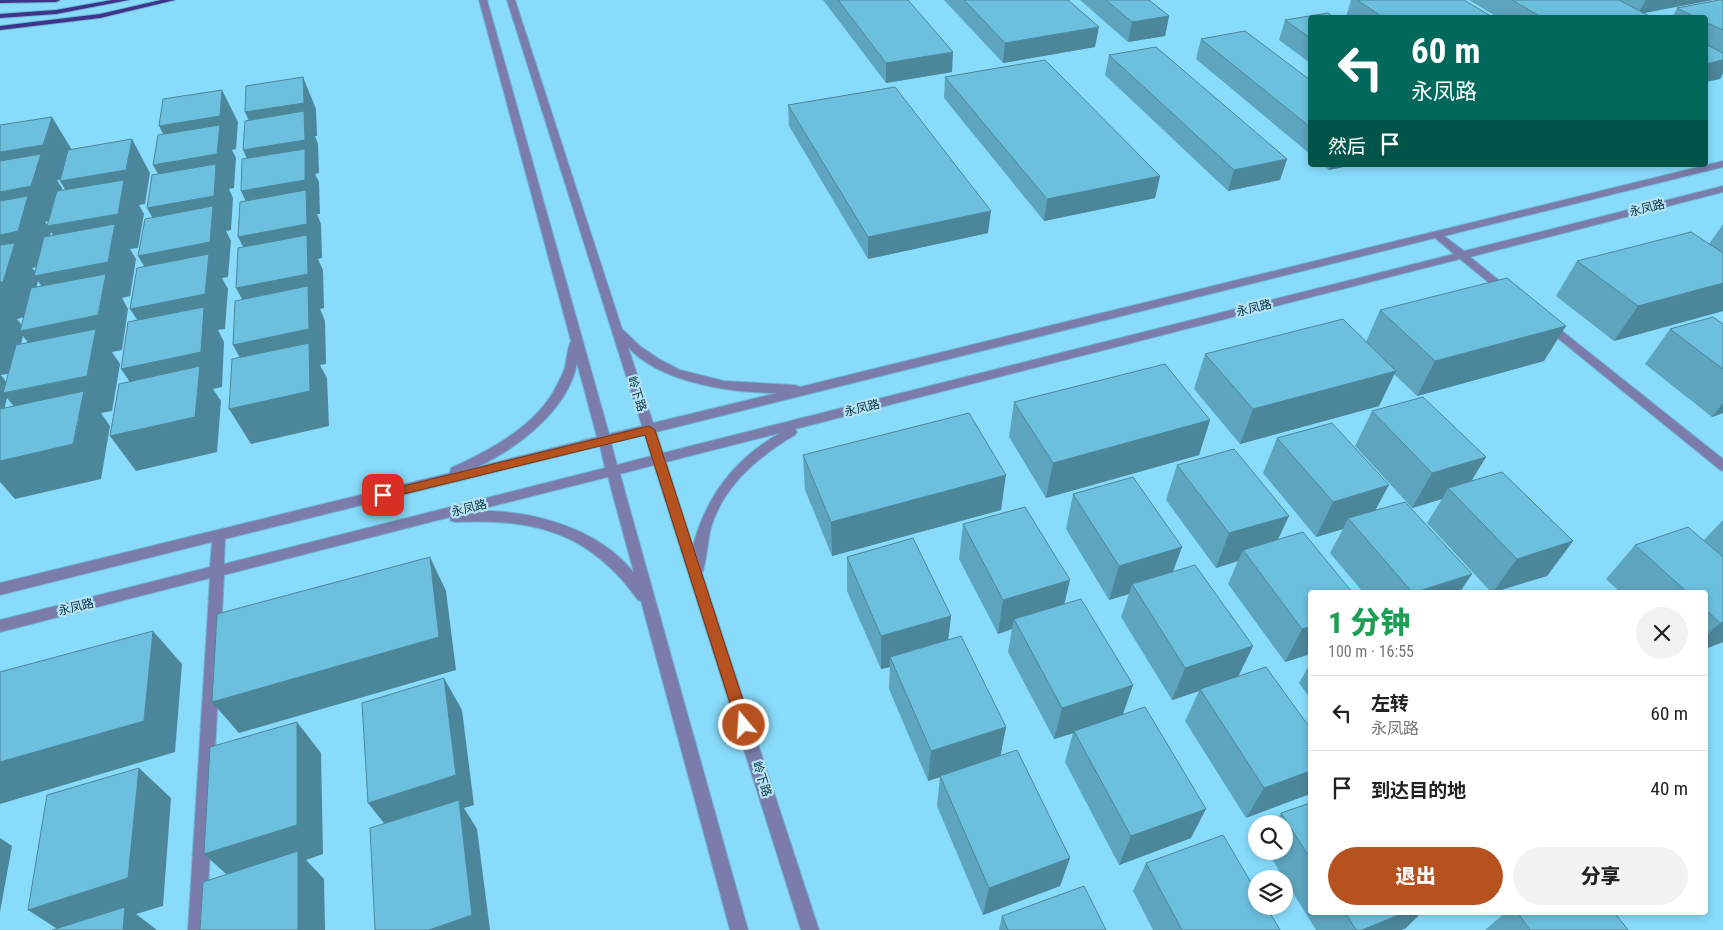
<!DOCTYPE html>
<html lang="zh">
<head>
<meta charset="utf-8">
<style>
	:root { --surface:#fff; --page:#f2f2f2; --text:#222; --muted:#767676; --line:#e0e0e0; --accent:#b6521f }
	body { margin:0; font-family:"Roboto Condensed","Noto Sans SC",sans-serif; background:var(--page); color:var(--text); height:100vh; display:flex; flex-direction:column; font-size:19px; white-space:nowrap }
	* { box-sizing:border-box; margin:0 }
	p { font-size:16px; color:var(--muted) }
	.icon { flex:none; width:28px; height:28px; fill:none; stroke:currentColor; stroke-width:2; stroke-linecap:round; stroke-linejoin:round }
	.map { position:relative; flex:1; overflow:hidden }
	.sheet { position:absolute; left:1308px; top:590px; width:400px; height:325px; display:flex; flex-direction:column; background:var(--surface); border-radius:5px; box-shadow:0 2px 8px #0003 }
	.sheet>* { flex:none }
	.top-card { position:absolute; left:1308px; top:15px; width:400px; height:152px; border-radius:5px; box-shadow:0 2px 8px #0003; background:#00695c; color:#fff; overflow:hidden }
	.fabs { position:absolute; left:1248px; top:815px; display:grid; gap:10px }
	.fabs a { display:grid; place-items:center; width:45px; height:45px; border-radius:50%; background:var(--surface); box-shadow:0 2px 8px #0003; font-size:25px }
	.pin { position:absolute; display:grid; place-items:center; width:42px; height:42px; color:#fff; margin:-21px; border-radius:10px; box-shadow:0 2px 8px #0006 }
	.me { position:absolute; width:55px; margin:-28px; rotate:342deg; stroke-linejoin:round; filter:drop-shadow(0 0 4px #0008) }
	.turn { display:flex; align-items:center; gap:18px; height:105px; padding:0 20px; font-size:22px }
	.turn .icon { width:65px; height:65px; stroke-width:2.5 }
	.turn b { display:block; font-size:35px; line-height:42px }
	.then { display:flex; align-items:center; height:48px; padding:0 20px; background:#0003; gap:10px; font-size:19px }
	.round { display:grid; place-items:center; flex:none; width:52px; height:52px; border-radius:26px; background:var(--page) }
	.head { display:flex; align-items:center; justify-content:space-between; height:85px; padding:0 20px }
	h1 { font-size:30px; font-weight:800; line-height:38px; color:#1e9e55 }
	.cta { display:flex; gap:10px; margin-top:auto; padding:10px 20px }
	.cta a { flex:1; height:58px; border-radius:30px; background:var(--accent); color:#fff; font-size:20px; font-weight:800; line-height:58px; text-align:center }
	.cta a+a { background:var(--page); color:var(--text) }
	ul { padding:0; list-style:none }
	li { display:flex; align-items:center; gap:15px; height:75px; padding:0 20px; border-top:1px solid var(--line) }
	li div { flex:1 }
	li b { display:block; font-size:19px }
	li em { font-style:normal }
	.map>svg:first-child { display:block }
</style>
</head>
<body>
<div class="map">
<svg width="1723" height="930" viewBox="0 0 1723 930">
	<rect width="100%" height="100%" fill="#88dbfb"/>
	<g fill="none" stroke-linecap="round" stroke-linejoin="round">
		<defs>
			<g id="minor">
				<path d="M 479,0 L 487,0 L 609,434 L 642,426 L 507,0 L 515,0 L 622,329 L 640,346 L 659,359 L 680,370 L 724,381 L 795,385 L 800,387 L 1723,161 L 1723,167 L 1444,236 L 1464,251 L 1723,186 L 1723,192 L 1470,257 L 1511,290 L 1512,292 L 1511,294 L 1503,294 L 1460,259 L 795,429 L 797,432 L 795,435 C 759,456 723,486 711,528 C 708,538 706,567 702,573 L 819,930 L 801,930 L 654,465 L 620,474 L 748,930 L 730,930 L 641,601 L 638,600 C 590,533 535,518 456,522 L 451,521 L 450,517 L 224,575 L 206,930 L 188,930 L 210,578 L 0,632 L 0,620 L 210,567 L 212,542 L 0,595 L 0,583 L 450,473 L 451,468 C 490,450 537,426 557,385 C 560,379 563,373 565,367 C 567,359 567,349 571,341 ZM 1435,238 L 1454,254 L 663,453 L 656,432 ZM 628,347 C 660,383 732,393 777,393 L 653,423 ZM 577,363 L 597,437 L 477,467 C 517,449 569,409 577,363 ZM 780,433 C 736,458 706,496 693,546 L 666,462 ZM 645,435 L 651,456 L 617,465 L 611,443 ZM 600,446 L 605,468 L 224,564 L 225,539 ZM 608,477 L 634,573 C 598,527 528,509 473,511 Z"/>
				<path d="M 1548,321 L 1552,323 L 1723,459 L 1723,471 L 1719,469 L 1544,327 L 1543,325 Z"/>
			</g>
			<g id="major">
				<path d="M 0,0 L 60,0 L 56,2 L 0,3 Z"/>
				<path d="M 112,0 L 129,0 L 56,14 L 0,18 L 0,14 L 56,10 Z"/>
				<path d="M 161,0 L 175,0 L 100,18 L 0,30 L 0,26 L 100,14 Z"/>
			</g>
		</defs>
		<use href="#minor" stroke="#6eb8d4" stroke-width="2"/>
		<use href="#major" stroke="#6eb8d4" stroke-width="2"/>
		<use href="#minor" fill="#7c7cac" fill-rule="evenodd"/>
		<use href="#major" fill="#3e3389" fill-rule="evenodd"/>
	</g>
	<g fill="#5da5bf">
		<path d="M 823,0 L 908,0 L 952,72 L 886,83 Z"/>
		<path d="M 944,0 L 1068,0 L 1095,47 L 1003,63 Z"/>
		<path d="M 1080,0 L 1149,0 L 1169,16 L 1165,36 L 1128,42 Z"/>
		<path d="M 1351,0 L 1464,0 L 1494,18 L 1347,18 L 1346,17 Z"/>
		<path d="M 1469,0 L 1713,0 L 1644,13 L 1653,18 L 1499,18 Z"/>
		<path d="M 1723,0 L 1723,73 L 1720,79 L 1705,82 L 1705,18 L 1672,18 L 1677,8 Z"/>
		<path d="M 1310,18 L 1310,63 L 1279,40 L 1285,20 Z"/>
		<path d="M 1201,39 L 1310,80 L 1310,154 L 1196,59 Z"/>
		<path d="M 1109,55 L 1287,159 L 1280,180 L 1228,191 L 1105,75 Z"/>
		<path d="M 945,77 L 1160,176 L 1155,198 L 1044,221 L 944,98 Z"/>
		<path d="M 788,105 L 988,233 L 868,259 L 789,126 Z"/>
		<path d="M 1323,165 L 1352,165 L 1329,170 Z"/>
		<path d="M 1723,224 L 1723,311 L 1614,341 L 1556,296 L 1577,261 L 1709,244 Z"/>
		<path d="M 1380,310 L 1544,361 L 1417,396 L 1394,374 L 1379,406 L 1240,444 L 1194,389 L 1205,354 L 1366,342 Z"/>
		<path d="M 1723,324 L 1723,413 L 1712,417 L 1645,364 L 1670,329 Z"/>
		<path d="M 1014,402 L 1210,420 L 1199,455 L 1046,498 L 1009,437 Z"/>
		<path d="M 1372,411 L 1486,457 L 1471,482 L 1573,541 L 1547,576 L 1495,592 L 1491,592 L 1427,523 L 1442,499 L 1412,508 L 1355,446 Z"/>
		<path d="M 1277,438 L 1376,510 L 1460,592 L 1363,592 L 1330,553 L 1343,529 L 1316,537 L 1263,473 Z"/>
		<path d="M 803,455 L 1001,510 L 832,556 L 805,490 Z"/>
		<path d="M 1177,465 L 1278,540 L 1310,592 L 1310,654 L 1285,662 L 1228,584 L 1238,561 L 1216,568 L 1166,500 Z"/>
		<path d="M 1073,494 L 1182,547 L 1173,572 L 1253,646 L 1238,676 L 1310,728 L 1246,818 L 1185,721 L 1199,691 L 1172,700 L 1121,617 L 1129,594 L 1109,600 L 1066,529 Z"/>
		<path d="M 1723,520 L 1723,642 L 1705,649 L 1705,592 L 1620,592 L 1606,579 L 1635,545 L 1704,540 Z"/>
		<path d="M 963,524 L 1064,604 L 1133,685 L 1122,715 L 1191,838 L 1119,865 L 1065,762 L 1073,733 L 1054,739 L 1008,652 L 1012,629 L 998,634 L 959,559 Z"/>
		<path d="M 847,557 L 951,616 L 948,639 L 1006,727 L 1000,756 L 1070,858 L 1060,886 L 983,915 L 937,806 L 940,777 L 928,781 L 889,689 L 890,667 L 881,669 L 847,591 Z"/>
		<path d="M 1310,664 L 1310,698 L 1299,683 Z"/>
		<path d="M 1310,803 L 1310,912 L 1422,912 L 1406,928 L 1401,930 L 1316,930 L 1267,851 L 1284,851 L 1284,824 L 1274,824 L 1281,813 Z"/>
		<path d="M 1146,863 L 1280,930 L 1153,930 L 1133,891 Z"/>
		<path d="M 1506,912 L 1614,912 L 1628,930 L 1485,930 Z"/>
		<path d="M 1002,916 L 1106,930 L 999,930 Z"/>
	</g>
	<g fill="#4c869b" fill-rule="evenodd">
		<path d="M 1646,0 L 1713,0 L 1638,14 Z"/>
		<path d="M 1169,16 L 1165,36 L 1128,42 L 1132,22 Z"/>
		<path d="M 1099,27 L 1095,47 L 1003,63 L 1005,43 Z"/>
		<path d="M 953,52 L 952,72 L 886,83 L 886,63 Z"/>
		<path d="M 1723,60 L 1723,73 L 1720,79 L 1705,82 L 1705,64 Z"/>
		<path d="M 303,77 L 316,109 L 317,136 L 315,136 L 318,144 L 319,173 L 315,174 L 319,182 L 320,214 L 317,214 L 321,224 L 322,258 L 318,259 L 323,270 L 324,308 L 320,309 L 325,321 L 326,364 L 320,365 L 327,378 L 329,426 L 251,444 L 229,409 L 252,380 L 233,345 L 255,323 L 236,288 L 256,272 L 238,237 L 257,225 L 241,191 L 259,184 L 243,150 L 260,145 L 245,112 Z"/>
		<path d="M 222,90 L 238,122 L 236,149 L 232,150 L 236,158 L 234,188 L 229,189 L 233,198 L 231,230 L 226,231 L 231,241 L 228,277 L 222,278 L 228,289 L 225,329 L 218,330 L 224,342 L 222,387 L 213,389 L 221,401 L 217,452 L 136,471 L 110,436 L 145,404 L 121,369 L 153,344 L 130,309 L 159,291 L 138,256 L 166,242 L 147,208 L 172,199 L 153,165 L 177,160 L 159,126 Z"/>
		<path d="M 52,117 L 72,150 L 64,179 L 57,180 L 62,188 L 54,220 L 45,222 L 48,226 L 118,214 L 119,209 L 81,215 L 60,181 L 126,170 L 132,139 L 150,173 L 145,204 L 139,205 L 144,214 L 138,248 L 130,249 L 136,259 L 130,296 L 122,298 L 128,309 L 122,350 L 112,352 L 120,364 L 112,411 L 101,413 L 110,426 L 101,479 L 15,499 L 0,482 L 0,461 L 73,444 L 79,418 L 32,428 L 7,398 L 0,426 L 0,282 L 3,282 L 6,272 L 0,274 L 0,235 L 18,231 L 20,226 L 0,230 L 0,192 L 31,186 L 32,184 L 1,190 L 0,188 L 0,152 L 43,145 ZM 51,232 L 70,261 L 110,253 L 108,262 L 38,275 L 32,268 L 42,266 ZM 38,281 L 59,311 L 101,302 L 98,315 L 25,330 L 25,329 L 17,319 L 29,316 ZM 23,336 L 46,366 L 90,357 L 87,376 L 9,392 L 10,387 L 1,375 L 14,373 Z"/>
		<path d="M 1287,159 L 1280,180 L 1228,191 L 1234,170 Z"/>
		<path d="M 1331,165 L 1352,165 L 1329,170 Z"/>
		<path d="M 1160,176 L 1155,198 L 1044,221 L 1047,199 Z"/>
		<path d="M 991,211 L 988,233 L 868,259 L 868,237 Z"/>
		<path d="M 1723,283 L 1723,311 L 1614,341 L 1638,306 Z"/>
		<path d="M 1566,326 L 1544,361 L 1417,396 L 1435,361 Z"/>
		<path d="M 1396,371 L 1379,406 L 1240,444 L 1253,409 Z"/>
		<path d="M 1723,403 L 1723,413 L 1712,417 Z"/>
		<path d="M 1210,420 L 1199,455 L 1046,498 L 1053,463 Z"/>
		<path d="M 1486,457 L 1464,492 L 1448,488 L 1442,499 L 1412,508 L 1432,473 Z"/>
		<path d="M 1006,475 L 1001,510 L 832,556 L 831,522 Z"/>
		<path d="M 1389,485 L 1370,520 L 1348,518 L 1343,529 L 1316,537 L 1333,502 Z"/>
		<path d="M 1289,516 L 1273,550 L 1243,550 L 1238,561 L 1216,568 L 1229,533 Z"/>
		<path d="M 1573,541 L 1547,576 L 1493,592 L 1517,559 Z"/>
		<path d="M 1182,547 L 1169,581 L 1132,584 L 1129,594 L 1109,600 L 1119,566 Z"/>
		<path d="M 430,557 L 446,591 L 456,670 L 239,733 L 212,702 Z"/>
		<path d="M 1472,574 L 1460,592 L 1416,592 Z"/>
		<path d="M 1070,580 L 1062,614 L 1014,619 L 1012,629 L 998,634 L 1003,600 Z"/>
		<path d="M 951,616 L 947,649 L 890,657 L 890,667 L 881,669 L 881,636 Z"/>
		<path d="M 1723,622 L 1723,642 L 1705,649 L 1705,637 L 1720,623 Z"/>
		<path d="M 1310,627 L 1310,654 L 1285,662 L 1302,629 Z"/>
		<path d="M 153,631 L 182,664 L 175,752 L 0,804 L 0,762 Z"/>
		<path d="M 1253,646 L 1237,679 L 1200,689 L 1199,691 L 1172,700 L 1185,668 Z"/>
		<path d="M 444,678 L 462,710 L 474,805 L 464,808 L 477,829 L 490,930 L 429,930 L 391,832 L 368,803 Z"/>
		<path d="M 1133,685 L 1122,717 L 1074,731 L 1074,733 L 1054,739 L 1062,708 Z"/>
		<path d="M 297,722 L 321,753 L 323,854 L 306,860 L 324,879 L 325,930 L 298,930 L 235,882 L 204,854 Z"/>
		<path d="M 1006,727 L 1000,758 L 940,776 L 940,777 L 928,781 L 931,751 Z"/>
		<path d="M 139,768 L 171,798 L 163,906 L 136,914 L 157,930 L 59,930 L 28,910 Z"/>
		<path d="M 1310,771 L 1310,794 L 1246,818 L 1264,788 Z"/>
		<path d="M 1206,809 L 1191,838 L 1119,865 L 1131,836 Z"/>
		<path d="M 0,838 L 12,846 L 0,912 Z"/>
		<path d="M 1070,858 L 1060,886 L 983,915 L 989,888 Z"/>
		<path d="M 1406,912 L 1422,912 L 1406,928 L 1401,930 L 1362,930 Z"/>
	</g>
	<g fill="#6cc0de" stroke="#4c869b">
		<path d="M 838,0 L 908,0 L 953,52 L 886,63 Z"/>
		<path d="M 964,0 L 1068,0 L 1099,27 L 1005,43 Z"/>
		<path d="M 1106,0 L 1149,0 L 1169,16 L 1132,22 Z"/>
		<path d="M 1357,0 L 1464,0 L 1494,18 L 1384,18 Z"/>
		<path d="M 1512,0 L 1619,0 L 1653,18 L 1543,18 Z"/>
		<path d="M 1719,0 L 1723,0 L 1723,30 L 1705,22 L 1705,18 L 1697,18 L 1677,8 Z"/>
		<path d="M 1328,13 L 1335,18 L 1310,18 L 1310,38 L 1285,20 Z"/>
		<path d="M 1245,31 L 1310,80 L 1310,127 L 1201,39 Z"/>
		<path d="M 1705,44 L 1723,53 L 1723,60 L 1705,64 Z"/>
		<path d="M 1156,47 L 1287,159 L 1234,170 L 1109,55 Z"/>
		<path d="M 1045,60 L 1160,176 L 1047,199 L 945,77 Z"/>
		<path d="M 303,77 L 304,103 L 245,112 L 246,86 Z"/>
		<path d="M 895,87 L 991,211 L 868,237 L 788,105 Z"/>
		<path d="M 222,90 L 220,116 L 159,126 L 163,99 Z"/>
		<path d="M 304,111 L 305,140 L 243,150 L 245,121 Z"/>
		<path d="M 52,117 L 43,145 L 0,152 L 0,125 Z"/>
		<path d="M 220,125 L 217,154 L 153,165 L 158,135 Z"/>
		<path d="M 132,139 L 126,170 L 60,181 L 68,150 Z"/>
		<path d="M 305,149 L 305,180 L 241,191 L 242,159 Z"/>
		<path d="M 41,154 L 31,186 L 0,192 L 0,161 Z"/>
		<path d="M 216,164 L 214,196 L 147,208 L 152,175 Z"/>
		<path d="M 124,180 L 118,214 L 47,226 L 57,191 Z"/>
		<path d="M 306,190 L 307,224 L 238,237 L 240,202 Z"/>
		<path d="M 28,196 L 18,231 L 0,235 L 0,201 Z"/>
		<path d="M 213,206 L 210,242 L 138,256 L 145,219 Z"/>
		<path d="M 115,224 L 108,262 L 34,276 L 44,237 Z"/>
		<path d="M 1691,232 L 1723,253 L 1723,283 L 1638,306 L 1577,261 Z"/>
		<path d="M 307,235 L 308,274 L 236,288 L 238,248 Z"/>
		<path d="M 15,243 L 3,282 L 0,282 L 0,245 Z"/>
		<path d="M 209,254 L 205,294 L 130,309 L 137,268 Z"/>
		<path d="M 106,274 L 98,315 L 20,331 L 31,288 Z"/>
		<path d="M 1507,278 L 1566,326 L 1435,361 L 1380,310 Z"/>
		<path d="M 308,286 L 309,329 L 233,345 L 235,301 Z"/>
		<path d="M 204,307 L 201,352 L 121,369 L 128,322 Z"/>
		<path d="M 1713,317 L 1723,324 L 1723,369 L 1670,329 Z"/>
		<path d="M 1343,319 L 1396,371 L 1253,409 L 1205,354 Z"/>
		<path d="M 96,329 L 87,376 L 3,393 L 16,345 Z"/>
		<path d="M 309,343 L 310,391 L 229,409 L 232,359 Z"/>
		<path d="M 1165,364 L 1210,420 L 1053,463 L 1014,402 Z"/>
		<path d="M 200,366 L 195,417 L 110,436 L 119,384 Z"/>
		<path d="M 84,391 L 73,444 L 0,461 L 0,409 Z"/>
		<path d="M 1423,397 L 1486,457 L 1432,473 L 1372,411 Z"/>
		<path d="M 969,413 L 1006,475 L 831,522 L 803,455 Z"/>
		<path d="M 1332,423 L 1389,485 L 1333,502 L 1277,438 Z"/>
		<path d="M 1234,449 L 1289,516 L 1229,533 L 1177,465 Z"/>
		<path d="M 1502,472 L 1573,541 L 1517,559 L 1448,488 Z"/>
		<path d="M 1133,477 L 1182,547 L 1119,566 L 1073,494 Z"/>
		<path d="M 1405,502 L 1472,574 L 1416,592 L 1412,592 L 1348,518 Z"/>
		<path d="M 1025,507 L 1070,580 L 1003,600 L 963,524 Z"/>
		<path d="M 1688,527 L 1723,557 L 1723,622 L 1720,623 L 1705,609 L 1705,592 L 1687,592 L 1635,545 Z"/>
		<path d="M 1303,532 L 1352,592 L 1310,592 L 1310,627 L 1302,629 L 1243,550 Z"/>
		<path d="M 913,538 L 951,616 L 881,636 L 847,557 Z"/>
		<path d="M 430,557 L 439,637 L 212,702 L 217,614 Z"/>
		<path d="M 1195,565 L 1253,646 L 1185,668 L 1132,584 Z"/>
		<path d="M 1081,599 L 1133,685 L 1062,708 L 1014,619 Z"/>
		<path d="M 153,631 L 144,721 L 0,762 L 0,672 Z"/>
		<path d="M 961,636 L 1006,727 L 931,751 L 890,657 Z"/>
		<path d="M 1266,667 L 1310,728 L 1310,771 L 1264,788 L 1200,689 Z"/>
		<path d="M 444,678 L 456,775 L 368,803 L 362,703 Z"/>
		<path d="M 1145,707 L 1206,809 L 1131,836 L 1074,731 Z"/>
		<path d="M 297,722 L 297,825 L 204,854 L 210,747 Z"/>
		<path d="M 1017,750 L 1070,858 L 989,888 L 940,776 Z"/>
		<path d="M 139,768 L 128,878 L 28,910 L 47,795 Z"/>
		<path d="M 459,800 L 472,915 L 429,930 L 375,930 L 370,828 Z"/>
		<path d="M 1310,803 L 1310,858 L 1281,813 Z"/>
		<path d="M 1223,835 L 1256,891 L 1256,906 L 1266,906 L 1280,930 L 1182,930 L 1146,863 Z"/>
		<path d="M 298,851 L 298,930 L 200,930 L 203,882 Z"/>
		<path d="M 1084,886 L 1106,930 L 1008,930 L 1002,916 Z"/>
		<path d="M 125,907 L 123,930 L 52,930 Z"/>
		<path d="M 1345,912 L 1406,912 L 1362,930 L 1356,930 Z"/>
		<path d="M 1517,912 L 1614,912 L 1628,930 L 1530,930 Z"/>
	</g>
	<path fill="#b6521f" stroke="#763514" d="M 649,426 L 655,430 L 751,725 L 749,729 L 744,731 L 739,729 L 737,725 L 645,435 L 383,499 L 377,495 L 383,491 Z"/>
	<g text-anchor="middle" stroke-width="4.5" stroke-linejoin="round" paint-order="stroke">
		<g font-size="12" fill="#072d39" stroke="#b4e3f6">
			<text transform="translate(1647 208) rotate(-14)" y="4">永凤路</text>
			<text transform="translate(1254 308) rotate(-14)" y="4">永凤路</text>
			<text transform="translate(637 394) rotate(72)" y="4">岭下路</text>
			<text transform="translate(862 408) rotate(-14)" y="4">永凤路</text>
			<text transform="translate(469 508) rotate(-14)" y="4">永凤路</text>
			<text transform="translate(76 607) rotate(-14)" y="4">永凤路</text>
			<text transform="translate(762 779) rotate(72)" y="4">岭下路</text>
		</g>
	</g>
</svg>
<div class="fabs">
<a><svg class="icon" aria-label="search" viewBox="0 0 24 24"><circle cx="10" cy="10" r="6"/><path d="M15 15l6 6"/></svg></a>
<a><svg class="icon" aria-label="layers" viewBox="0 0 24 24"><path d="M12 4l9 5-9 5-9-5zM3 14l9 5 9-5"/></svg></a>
</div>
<div class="pin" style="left:383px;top:495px;background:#d93025"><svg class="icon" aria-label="arrive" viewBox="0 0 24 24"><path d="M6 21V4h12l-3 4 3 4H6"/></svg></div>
<svg class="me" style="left:744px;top:725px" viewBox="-20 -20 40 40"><circle r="17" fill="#b6521f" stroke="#fff" stroke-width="3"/><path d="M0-11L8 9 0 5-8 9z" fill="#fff"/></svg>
<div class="top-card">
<div class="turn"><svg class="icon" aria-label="left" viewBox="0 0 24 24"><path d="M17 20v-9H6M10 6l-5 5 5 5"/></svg><div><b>60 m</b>永凤路</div></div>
<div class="then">然后<svg class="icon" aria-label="arrive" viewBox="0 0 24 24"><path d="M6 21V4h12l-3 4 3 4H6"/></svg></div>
</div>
<section class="sheet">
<div class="head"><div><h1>1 分钟</h1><p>100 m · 16:55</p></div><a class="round"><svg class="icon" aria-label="close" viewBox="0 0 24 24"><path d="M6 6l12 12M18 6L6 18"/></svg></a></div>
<ul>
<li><svg class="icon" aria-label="left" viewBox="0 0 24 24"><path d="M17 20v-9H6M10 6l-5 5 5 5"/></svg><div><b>左转</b><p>永凤路</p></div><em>60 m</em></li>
<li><svg class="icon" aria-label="arrive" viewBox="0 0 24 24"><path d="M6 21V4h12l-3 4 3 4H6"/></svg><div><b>到达目的地</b></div><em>40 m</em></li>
</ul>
<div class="cta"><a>退出</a><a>分享</a></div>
</section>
</div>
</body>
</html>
